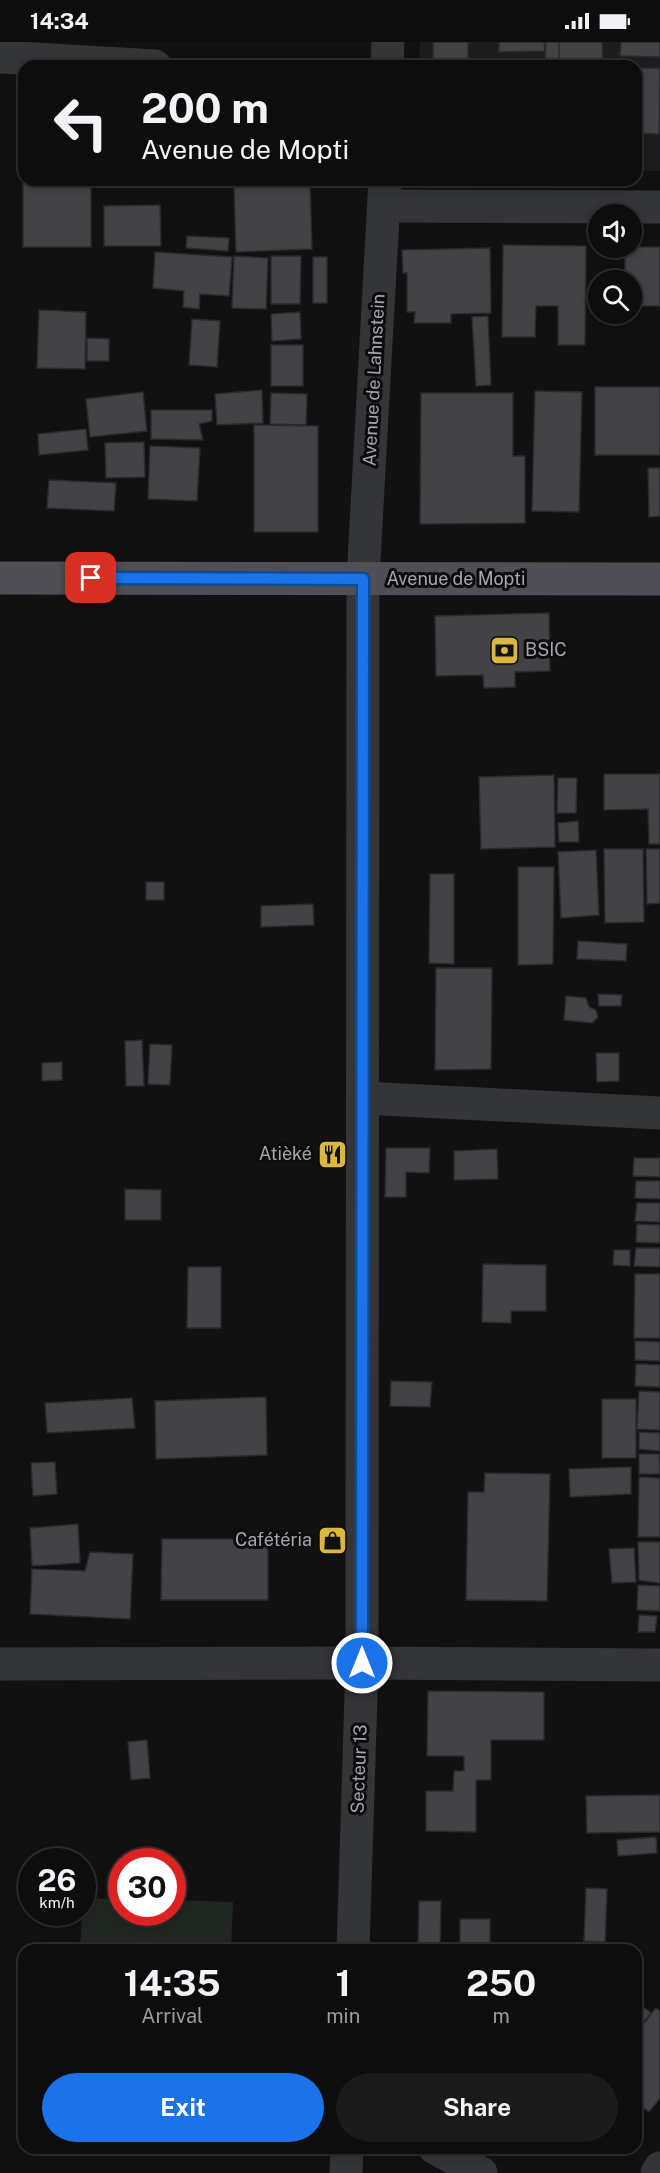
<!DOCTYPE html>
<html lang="en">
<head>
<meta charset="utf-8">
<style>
	:root { --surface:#0d0d0e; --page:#1b1b1c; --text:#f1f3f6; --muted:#9a9c9e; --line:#2d2d2e; --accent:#1a73e8 }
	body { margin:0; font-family:"Public Sans",sans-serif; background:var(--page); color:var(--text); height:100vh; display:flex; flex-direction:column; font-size:22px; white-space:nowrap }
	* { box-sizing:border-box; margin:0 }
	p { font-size:20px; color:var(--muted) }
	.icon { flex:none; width:33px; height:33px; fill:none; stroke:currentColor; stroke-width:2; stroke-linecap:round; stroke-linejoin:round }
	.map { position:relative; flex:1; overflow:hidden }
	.drawer { position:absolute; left:18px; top:1902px; width:624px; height:210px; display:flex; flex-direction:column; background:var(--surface); border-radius:18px; box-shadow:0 3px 9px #0003,0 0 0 2px var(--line) }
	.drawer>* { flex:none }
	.banner { position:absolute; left:18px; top:18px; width:624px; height:126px; border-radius:18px; box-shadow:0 3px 9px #0003,0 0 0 2px var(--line); background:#0d0d0e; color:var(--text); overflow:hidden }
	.fabs { position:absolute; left:588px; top:162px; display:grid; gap:12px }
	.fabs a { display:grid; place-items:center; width:54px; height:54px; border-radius:50%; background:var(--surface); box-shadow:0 3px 9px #0003,0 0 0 2px var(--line); font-size:30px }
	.speed { position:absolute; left:18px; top:1806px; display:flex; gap:12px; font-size:30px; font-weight:700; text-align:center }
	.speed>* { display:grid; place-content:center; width:78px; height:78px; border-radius:50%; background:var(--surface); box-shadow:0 3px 9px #0003,0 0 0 2px var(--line); line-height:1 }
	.speed small { font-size:15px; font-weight:400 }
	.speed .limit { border:9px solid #d22; background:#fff; color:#111 }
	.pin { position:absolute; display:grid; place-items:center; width:51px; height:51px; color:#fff; margin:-26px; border-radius:12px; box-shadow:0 3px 9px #0006 }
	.me { position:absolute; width:66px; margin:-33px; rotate:0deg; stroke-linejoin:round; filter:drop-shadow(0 0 4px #0008) }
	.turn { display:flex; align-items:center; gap:21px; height:126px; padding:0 24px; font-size:27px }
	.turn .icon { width:78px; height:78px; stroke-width:2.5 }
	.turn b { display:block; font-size:42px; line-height:51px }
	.eta { display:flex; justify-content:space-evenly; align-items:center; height:102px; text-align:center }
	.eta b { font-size:36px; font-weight:700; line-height:42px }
	.primary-button { display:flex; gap:12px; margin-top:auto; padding:12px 24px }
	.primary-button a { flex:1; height:69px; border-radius:36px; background:var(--accent); color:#fff; font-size:24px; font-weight:700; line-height:69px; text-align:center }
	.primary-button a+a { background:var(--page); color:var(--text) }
	.status { display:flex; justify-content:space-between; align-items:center; height:42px; padding:0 30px; background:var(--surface); direction:ltr }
	.status svg { height:16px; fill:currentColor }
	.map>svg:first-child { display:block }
</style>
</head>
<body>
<div class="status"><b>14:34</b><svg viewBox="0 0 49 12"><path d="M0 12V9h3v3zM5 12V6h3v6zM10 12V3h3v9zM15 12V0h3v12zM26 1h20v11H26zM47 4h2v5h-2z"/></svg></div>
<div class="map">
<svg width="660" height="2131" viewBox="0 0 660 2131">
	<rect width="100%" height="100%" fill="#111112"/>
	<path fill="#1d1d1f" d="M 420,0 L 660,0 L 660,129 L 636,129 L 636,24 L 419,24 Z"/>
	<path fill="#202621" d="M 83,1856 L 121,1857 L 122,1870 L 172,1870 L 173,1858 L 233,1860 L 231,1908 L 80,1908 Z"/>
	<g fill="#434347" stroke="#2b2b2e" stroke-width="1.5">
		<rect x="433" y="0" width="35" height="24"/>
		<path d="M 499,0 L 544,0 L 545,9 L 499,10 Z"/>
		<path d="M 546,0 L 583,0 L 582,19 L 545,17 Z"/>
		<path d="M 559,0 L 602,0 L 603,18 L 559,18 Z"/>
		<path d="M 621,0 L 660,0 L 660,15 L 620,14 Z"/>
		<path d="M 636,26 L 660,26 L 659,92 L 636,91 Z"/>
		<path d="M 23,94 L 24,138 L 91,138 L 91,205 L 23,205 Z"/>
		<path d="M 310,141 L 312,207 L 236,210 L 234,143 Z"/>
		<path d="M 160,163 L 161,204 L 104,204 L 104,164 Z"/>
		<path d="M 187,194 L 229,196 L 228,209 L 186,206 Z"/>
		<path d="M 503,203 L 586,204 L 585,303 L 558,303 L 558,264 L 536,264 L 535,295 L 502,295 Z"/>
		<path d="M 632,205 L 660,205 L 660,264 L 632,264 L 632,238 L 625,238 L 625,206 Z"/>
		<path d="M 490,206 L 491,271 L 451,272 L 451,281 L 414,281 L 415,270 L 407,270 L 407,231 L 403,231 L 402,208 Z"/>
		<path d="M 155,210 L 232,215 L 229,254 L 200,252 L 199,267 L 183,265 L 184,249 L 153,246 Z"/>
		<path d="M 234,214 L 268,216 L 266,267 L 232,266 Z"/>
		<path d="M 271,214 L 301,214 L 300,262 L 271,262 Z"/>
		<rect x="313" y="215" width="14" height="46"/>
		<path d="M 39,268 L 86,270 L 85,327 L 37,326 Z"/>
		<path d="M 300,270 L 301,297 L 272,299 L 271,272 Z"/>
		<path d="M 488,274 L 491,343 L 476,344 L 472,275 Z"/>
		<path d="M 192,277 L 220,279 L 217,325 L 189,323 Z"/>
		<path d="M 87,296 L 109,297 L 109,319 L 87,319 Z"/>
		<rect x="271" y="303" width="32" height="41"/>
		<rect x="595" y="345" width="65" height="68"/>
		<path d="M 262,348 L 263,381 L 217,383 L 215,352 Z"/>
		<path d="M 535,349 L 582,350 L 579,470 L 532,469 Z"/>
		<path d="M 143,350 L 147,389 L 90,395 L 86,357 Z"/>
		<path d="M 271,351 L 307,352 L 306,383 L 270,382 Z"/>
		<path d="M 421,351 L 513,351 L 513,414 L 525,414 L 525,481 L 420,482 Z"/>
		<path d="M 151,368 L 212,368 L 212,379 L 199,382 L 203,398 L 151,397 Z"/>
		<path d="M 254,383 L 318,384 L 318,490 L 254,490 Z"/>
		<path d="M 86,387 L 88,408 L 39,413 L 38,392 Z"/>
		<path d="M 144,400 L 145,435 L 106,436 L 105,401 Z"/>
		<path d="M 150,404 L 200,406 L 197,459 L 148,457 Z"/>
		<path d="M 648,426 L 660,426 L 660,474 L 649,475 Z"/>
		<path d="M 49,438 L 116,441 L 114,469 L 47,466 Z"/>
		<path d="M 549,571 L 550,629 L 515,630 L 515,645 L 484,646 L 483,633 L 436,634 L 435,574 Z"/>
		<path d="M 604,732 L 660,732 L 660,802 L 649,802 L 648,767 L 604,768 Z"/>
		<path d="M 554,733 L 555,805 L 481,807 L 479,735 Z"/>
		<path d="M 558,736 L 577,736 L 576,771 L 557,771 Z"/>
		<path d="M 578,779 L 579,800 L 559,800 L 558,781 Z"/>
		<path d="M 604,807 L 643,807 L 644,880 L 605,881 Z"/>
		<path d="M 646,807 L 660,807 L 660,861 L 647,862 Z"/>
		<path d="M 596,808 L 599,873 L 561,876 L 558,810 Z"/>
		<path d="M 518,825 L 554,825 L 553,922 L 518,923 Z"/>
		<path d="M 430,832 L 454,832 L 454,922 L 429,921 Z"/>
		<rect x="146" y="840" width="18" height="18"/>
		<path d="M 313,862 L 314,883 L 261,885 L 261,864 Z"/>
		<path d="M 578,899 L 627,902 L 626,919 L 577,917 Z"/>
		<path d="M 436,926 L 492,926 L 491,1027 L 435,1028 Z"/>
		<path d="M 598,952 L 622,953 L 621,964 L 599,964 Z"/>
		<path d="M 566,954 L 586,956 L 589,965 L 596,968 L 598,975 L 592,981 L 564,978 Z"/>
		<path d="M 142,998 L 144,1044 L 126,1044 L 125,999 Z"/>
		<path d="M 150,1002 L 172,1003 L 170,1043 L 148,1042 Z"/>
		<path d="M 596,1011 L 619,1011 L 619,1039 L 597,1040 Z"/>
		<path d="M 62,1020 L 62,1038 L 42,1039 L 42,1021 Z"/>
		<path d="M 386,1106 L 430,1106 L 429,1131 L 406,1130 L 406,1155 L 385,1155 Z"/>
		<path d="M 497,1107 L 498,1137 L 454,1138 L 454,1109 Z"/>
		<path d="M 634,1116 L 660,1116 L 660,1135 L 633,1134 Z"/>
		<path d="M 636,1139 L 660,1139 L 660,1157 L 635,1156 Z"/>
		<path d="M 125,1147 L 161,1148 L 161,1178 L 125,1178 Z"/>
		<path d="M 637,1161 L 660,1161 L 660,1180 L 635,1179 Z"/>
		<path d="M 637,1182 L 660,1183 L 660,1201 L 636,1200 Z"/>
		<path d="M 636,1206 L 660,1206 L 660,1225 L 634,1224 Z"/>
		<path d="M 614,1208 L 630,1208 L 630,1224 L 613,1223 Z"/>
		<path d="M 483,1222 L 546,1223 L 546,1269 L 511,1269 L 511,1281 L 482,1280 Z"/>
		<path d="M 188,1225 L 221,1225 L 221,1286 L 187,1286 Z"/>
		<path d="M 635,1232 L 660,1232 L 660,1296 L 634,1296 Z"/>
		<path d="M 635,1299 L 660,1300 L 660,1319 L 635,1318 Z"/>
		<path d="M 636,1322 L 660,1323 L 660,1345 L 635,1344 Z"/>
		<path d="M 391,1339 L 432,1340 L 430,1365 L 390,1364 Z"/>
		<path d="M 639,1349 L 660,1350 L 660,1388 L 637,1387 Z"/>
		<path d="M 266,1355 L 267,1413 L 156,1417 L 155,1359 Z"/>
		<path d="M 132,1356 L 135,1386 L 47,1391 L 45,1361 Z"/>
		<rect x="602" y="1357" width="34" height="59"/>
		<path d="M 639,1390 L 660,1391 L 660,1409 L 639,1407 Z"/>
		<path d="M 639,1412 L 659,1412 L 660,1432 L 639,1432 Z"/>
		<path d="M 55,1420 L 57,1452 L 33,1454 L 31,1421 Z"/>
		<path d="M 631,1425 L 631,1452 L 570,1455 L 569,1427 Z"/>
		<path d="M 485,1431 L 550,1432 L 547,1559 L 466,1558 L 468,1450 L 484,1450 Z"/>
		<path d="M 639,1435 L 660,1436 L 660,1495 L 638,1495 Z"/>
		<path d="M 78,1482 L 80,1521 L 32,1524 L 30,1486 Z"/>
		<path d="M 162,1497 L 268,1497 L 268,1558 L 161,1558 Z"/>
		<path d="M 638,1500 L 660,1500 L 660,1541 L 639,1538 Z"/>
		<path d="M 634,1506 L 636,1540 L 612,1541 L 609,1507 Z"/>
		<path d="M 90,1510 L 133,1512 L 130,1577 L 30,1572 L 32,1527 L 85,1529 Z"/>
		<path d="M 638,1543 L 660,1544 L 660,1569 L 637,1568 Z"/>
		<path d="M 639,1573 L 657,1574 L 655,1590 L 638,1590 Z"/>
		<path d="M 428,1649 L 544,1650 L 544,1698 L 491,1698 L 491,1738 L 476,1738 L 476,1790 L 426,1789 L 426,1749 L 453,1749 L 454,1729 L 464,1729 L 464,1714 L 427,1714 Z"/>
		<path d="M 147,1698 L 150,1736 L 131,1738 L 128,1700 Z"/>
		<path d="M 660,1753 L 660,1790 L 587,1791 L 586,1754 Z"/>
		<path d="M 656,1795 L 657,1811 L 618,1814 L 617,1798 Z"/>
		<path d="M 586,1846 L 607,1847 L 605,1900 L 584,1899 Z"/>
		<path d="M 419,1859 L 441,1859 L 440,1908 L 418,1908 Z"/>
		<rect x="460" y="1877" width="30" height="31"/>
		<path d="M 636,1959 L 651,1971 L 636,1989 Z"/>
		<path d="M 656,1966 L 660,1969 L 660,2056 L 649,2070 L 636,2060 L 636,1991 Z"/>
	</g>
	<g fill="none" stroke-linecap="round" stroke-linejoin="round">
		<g stroke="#343539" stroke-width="33">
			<path d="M 0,15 L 155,24"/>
			<path d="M 387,24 L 388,0"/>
			<path d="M 384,164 L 660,165"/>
			<path d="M 363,1056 L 660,1071"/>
			<path d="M 0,1622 L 362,1621 L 660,1623"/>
			<path d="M 353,1908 L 362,1621 L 363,537 L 385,138"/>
			<path d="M 435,2106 L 481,2131"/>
			<path d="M 346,2131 L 347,2106"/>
			<path d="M 657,2131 L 660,2126"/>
		</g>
		<path stroke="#4f4f55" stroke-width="33" d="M 0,536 L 660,537"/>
	</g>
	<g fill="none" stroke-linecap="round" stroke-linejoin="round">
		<defs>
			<path id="route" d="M 91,536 L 363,537 L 362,1621"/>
		</defs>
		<use href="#route" stroke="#114b97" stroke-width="15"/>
		<use href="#route" stroke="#1a73e8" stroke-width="10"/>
	</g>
	<defs>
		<symbol id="bank-square" viewBox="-11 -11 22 22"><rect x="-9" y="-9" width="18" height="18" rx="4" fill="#dcb73f" stroke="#0c0c0d"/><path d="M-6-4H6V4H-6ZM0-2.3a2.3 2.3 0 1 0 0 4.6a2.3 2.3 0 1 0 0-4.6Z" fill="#111"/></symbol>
		<symbol id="restaurant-square" viewBox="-11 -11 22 22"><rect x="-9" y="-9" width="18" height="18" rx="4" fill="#dcb73f" stroke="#0c0c0d"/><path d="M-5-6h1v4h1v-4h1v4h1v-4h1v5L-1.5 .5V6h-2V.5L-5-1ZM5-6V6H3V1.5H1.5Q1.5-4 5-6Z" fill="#111"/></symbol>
		<symbol id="shop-square" viewBox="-11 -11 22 22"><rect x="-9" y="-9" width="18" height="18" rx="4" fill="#dcb73f" stroke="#0c0c0d"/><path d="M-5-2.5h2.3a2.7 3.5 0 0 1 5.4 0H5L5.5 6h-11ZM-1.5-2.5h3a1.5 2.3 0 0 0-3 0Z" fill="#111"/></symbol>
	</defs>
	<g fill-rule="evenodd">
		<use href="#bank-square" x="488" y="592" width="33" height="33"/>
		<use href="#restaurant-square" x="316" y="1096" width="33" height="33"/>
		<use href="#shop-square" x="316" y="1482" width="33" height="33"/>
	</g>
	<g text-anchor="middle" stroke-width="6" stroke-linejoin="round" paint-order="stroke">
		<g font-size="18" fill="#a4a7b1" stroke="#0c0c0d">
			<text transform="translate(374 338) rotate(-87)" y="6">Avenue de Lahnstein</text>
			<text x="456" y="543">Avenue de Mopti</text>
			<text transform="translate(359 1727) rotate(-88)" y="6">Secteur 13</text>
		</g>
		<g font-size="18" fill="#a4a7b1" stroke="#0c0c0d" text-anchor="end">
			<text x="525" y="614" text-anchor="start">BSIC</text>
			<text x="312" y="1118">Atièké</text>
			<text x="312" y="1504">Cafétéria</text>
		</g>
	</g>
</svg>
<div class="fabs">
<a><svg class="icon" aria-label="sound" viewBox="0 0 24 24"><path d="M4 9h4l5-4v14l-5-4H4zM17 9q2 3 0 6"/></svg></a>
<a><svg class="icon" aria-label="search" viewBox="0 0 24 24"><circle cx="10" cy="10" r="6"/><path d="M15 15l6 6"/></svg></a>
</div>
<div class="speed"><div>26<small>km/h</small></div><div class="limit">30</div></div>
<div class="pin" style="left:91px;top:536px;background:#d93025"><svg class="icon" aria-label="arrive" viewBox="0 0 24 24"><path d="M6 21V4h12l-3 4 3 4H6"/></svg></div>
<svg class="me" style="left:362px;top:1621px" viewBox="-20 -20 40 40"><circle r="17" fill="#1a73e8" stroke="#fff" stroke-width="3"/><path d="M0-11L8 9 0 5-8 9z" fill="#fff"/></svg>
<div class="banner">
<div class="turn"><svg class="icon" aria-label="left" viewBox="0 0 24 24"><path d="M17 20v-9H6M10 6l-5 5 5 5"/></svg><div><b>200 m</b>Avenue de Mopti</div></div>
</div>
<section class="drawer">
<div class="eta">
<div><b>14:35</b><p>Arrival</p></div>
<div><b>1</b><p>min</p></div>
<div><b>250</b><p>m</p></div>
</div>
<div class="primary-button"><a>Exit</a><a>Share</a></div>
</section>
</div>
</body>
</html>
